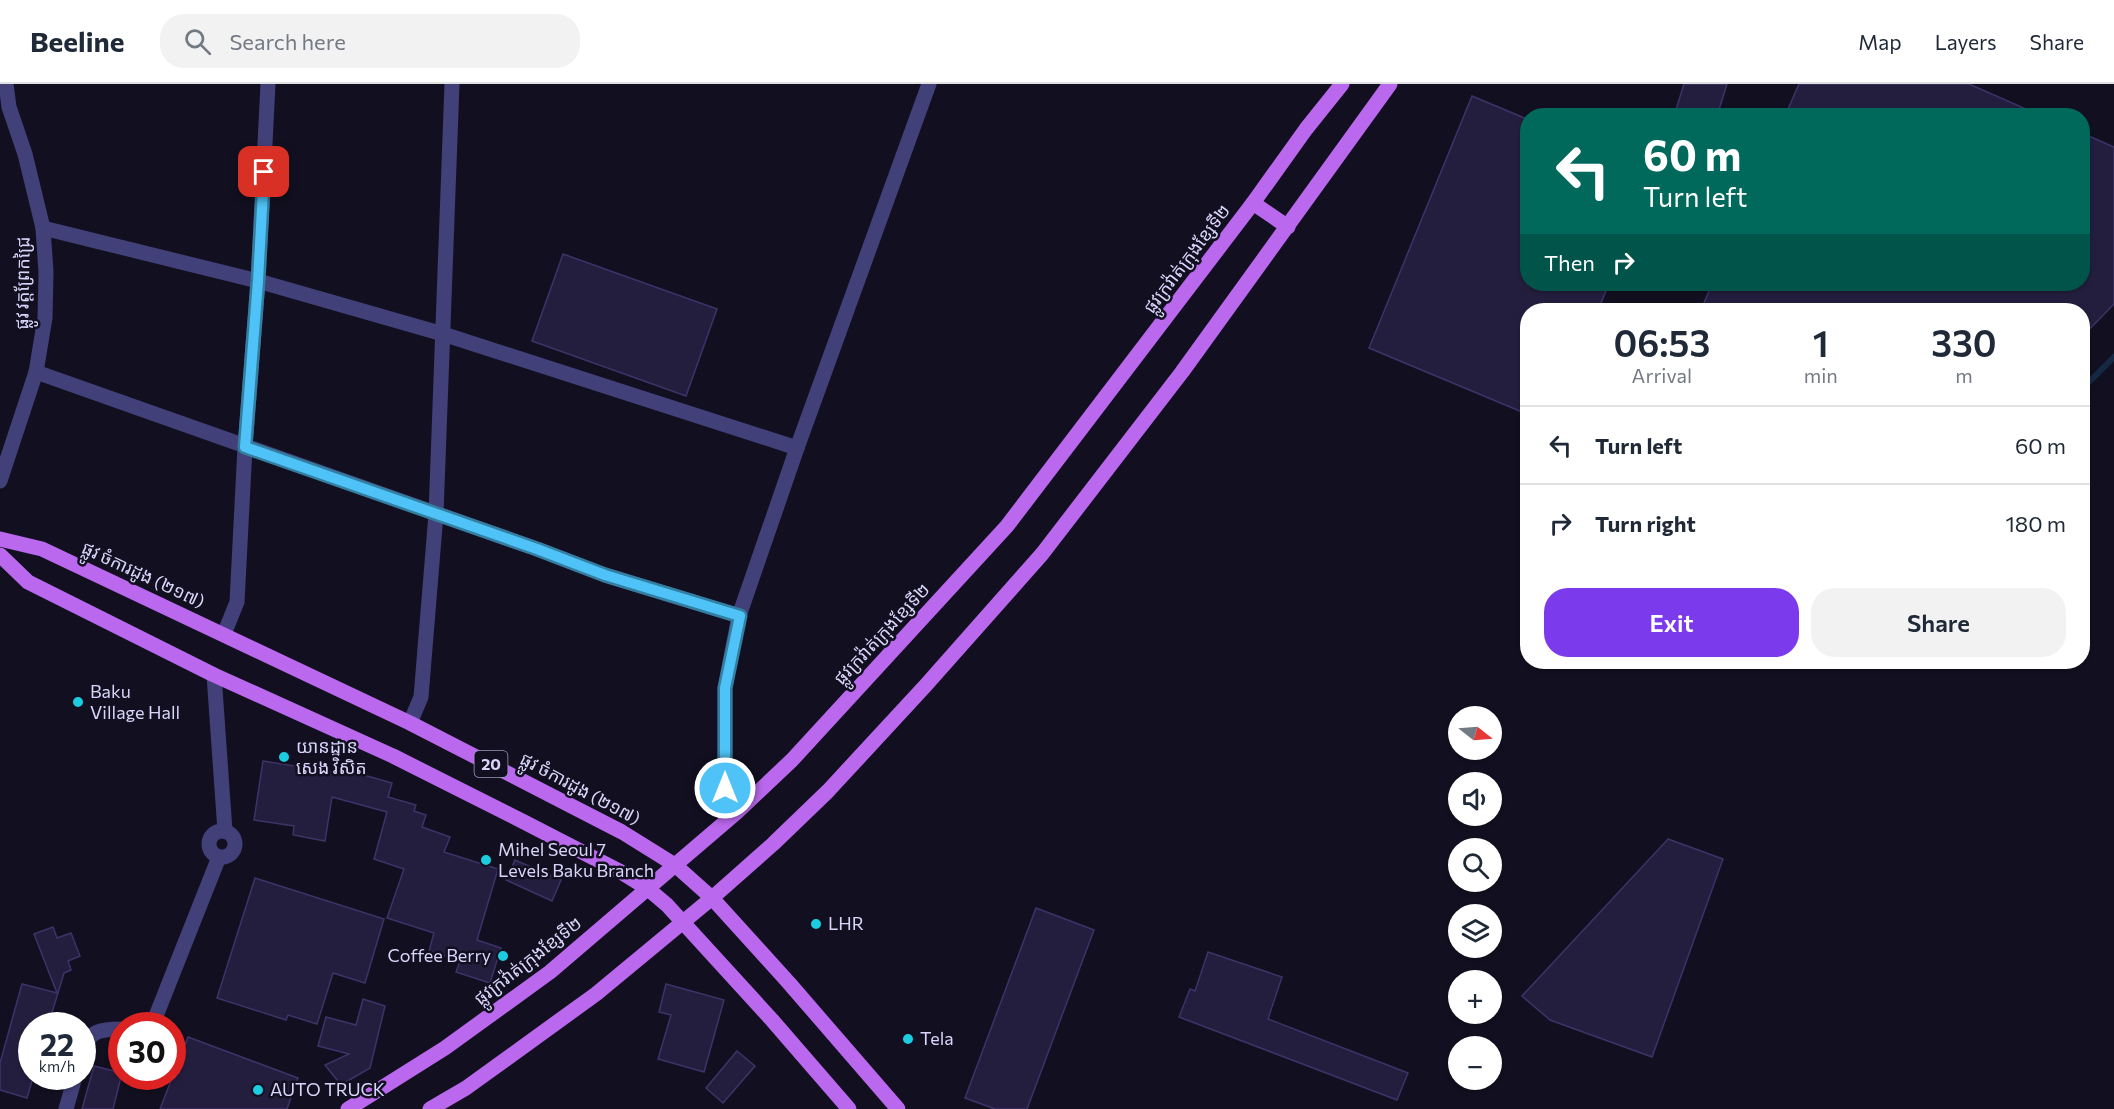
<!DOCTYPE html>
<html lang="en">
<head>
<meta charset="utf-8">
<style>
	:root { --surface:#fff; --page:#f2f2f3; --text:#1f2937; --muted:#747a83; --line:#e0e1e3; --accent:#7c3aed }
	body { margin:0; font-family:Commissioner,"Noto Sans Khmer",sans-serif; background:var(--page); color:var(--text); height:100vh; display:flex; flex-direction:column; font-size:22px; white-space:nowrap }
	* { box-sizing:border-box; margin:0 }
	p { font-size:20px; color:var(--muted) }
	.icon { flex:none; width:33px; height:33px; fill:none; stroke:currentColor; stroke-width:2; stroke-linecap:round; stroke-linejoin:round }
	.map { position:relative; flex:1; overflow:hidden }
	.details { position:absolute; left:1520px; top:219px; width:570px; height:366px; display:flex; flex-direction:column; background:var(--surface); border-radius:24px; box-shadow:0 2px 4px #0004 }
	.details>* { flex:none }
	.banner { position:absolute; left:1520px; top:24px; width:570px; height:183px; border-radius:24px; box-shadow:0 2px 4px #0004; background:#00695c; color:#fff; overflow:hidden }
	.needle { width:39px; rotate:107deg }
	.controls { position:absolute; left:1448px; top:622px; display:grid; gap:12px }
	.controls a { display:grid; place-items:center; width:54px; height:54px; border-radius:50%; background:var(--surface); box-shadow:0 2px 4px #0004; font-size:30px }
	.speed { position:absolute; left:18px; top:928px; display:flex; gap:12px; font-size:30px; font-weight:700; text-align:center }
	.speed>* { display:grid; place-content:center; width:78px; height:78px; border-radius:50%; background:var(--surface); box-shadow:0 2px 4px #0004; line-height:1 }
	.speed small { font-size:15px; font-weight:400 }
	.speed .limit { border:9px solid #d22; background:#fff; color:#111 }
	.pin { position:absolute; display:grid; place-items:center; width:51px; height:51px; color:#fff; margin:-26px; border-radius:12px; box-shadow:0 3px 9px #0006 }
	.me { position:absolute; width:66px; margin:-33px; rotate:0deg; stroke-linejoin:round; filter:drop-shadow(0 0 4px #0008) }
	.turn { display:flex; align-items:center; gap:21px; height:126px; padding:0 24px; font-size:27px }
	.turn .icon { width:78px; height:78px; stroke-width:2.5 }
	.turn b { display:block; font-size:42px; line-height:51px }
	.then { display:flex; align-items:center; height:57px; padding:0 24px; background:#0003; gap:12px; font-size:22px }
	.eta { display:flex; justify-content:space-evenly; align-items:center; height:102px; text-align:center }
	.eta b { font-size:36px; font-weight:600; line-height:42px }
	.primary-button { display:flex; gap:12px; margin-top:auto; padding:12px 24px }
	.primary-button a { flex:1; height:69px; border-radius:24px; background:var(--accent); color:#fff; font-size:24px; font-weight:600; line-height:69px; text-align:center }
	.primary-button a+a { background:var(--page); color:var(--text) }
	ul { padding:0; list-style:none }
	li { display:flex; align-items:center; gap:18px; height:78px; padding:0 24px; border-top:2px solid var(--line) }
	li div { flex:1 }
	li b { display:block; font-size:22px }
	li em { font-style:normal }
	header { display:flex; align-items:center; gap:36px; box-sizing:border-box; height:84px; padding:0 30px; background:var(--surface); border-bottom:2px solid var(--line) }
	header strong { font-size:28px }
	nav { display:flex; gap:33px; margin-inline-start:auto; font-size:21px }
	.search { width:420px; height:54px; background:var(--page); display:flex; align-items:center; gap:15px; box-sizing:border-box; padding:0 21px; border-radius:24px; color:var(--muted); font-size:22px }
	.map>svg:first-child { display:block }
</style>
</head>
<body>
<header>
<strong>Beeline</strong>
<div class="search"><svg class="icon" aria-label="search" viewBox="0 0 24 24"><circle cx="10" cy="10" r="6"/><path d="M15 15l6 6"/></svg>Search here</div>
<nav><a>Map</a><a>Layers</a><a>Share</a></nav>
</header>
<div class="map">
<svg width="2114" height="1025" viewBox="0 0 2114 1025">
	<rect width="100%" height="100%" fill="#121020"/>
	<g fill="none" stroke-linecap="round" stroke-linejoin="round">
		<path stroke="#152844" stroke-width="6" d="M 2082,305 L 2114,273"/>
	</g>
	<g fill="#241e3e" stroke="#3d3368" stroke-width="1.5">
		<path d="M 1684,0 L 1727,0 L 1717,32 L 1674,32 Z"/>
		<path d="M 1799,0 L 1969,0 L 2042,32 L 1785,32 Z"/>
		<path d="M 1472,12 L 1527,35 L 1527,200 L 1609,200 L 1598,226 L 1527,226 L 1527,330 L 1369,264 Z"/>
		<path d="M 2082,49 L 2114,63 L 2114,220 L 2082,253 L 2082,226 L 1701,226 L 1712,200 L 2082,200 Z"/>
		<path d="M 563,170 L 717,225 L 686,312 L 532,257 Z"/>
		<path d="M 263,677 L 345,690 L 346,686 L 392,699 L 388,713 L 416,721 L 414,727 L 426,731 L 422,743 L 450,753 L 444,768 L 498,785 L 477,856 L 501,864 L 490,899 L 456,888 L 460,877 L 429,867 L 434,849 L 387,834 L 404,785 L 374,775 L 387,728 L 332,713 L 325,757 L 293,751 L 294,742 L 254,736 Z"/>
		<path d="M 1668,755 L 1723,775 L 1652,973 L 1550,936 L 1522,912 Z"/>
		<path d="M 515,776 L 561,796 L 552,817 L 506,796 Z"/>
		<path d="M 255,794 L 384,835 L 365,899 L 333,889 L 317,940 L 288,931 L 286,936 L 217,914 Z"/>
		<path d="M 1036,824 L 1094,846 L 1027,1025 L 995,1025 L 965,1014 Z"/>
		<path d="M 53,843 L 57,854 L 71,849 L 80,872 L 68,877 L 71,886 L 64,889 L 48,942 L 32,942 L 32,997 L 27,1014 L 0,1006 L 0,979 L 22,900 L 57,909 L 34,850 Z"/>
		<path d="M 1208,868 L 1282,893 L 1268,935 L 1408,989 L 1397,1016 L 1179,933 L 1190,905 L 1195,907 Z"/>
		<path d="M 666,900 L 724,916 L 704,988 L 658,975 L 671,931 L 659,928 Z"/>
		<path d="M 363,915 L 385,922 L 370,984 L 341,1001 L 325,981 L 349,970 L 318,962 L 326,933 L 356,941 Z"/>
		<path d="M 188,953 L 298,994 L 287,1025 L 160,1025 Z"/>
		<path d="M 737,967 L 755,982 L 723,1019 L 706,1004 Z"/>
		<path d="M 94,982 L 122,989 L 113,1025 L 82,1025 Z"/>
	</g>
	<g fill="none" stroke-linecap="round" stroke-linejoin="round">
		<g stroke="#424079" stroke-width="15">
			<path d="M 43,144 L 258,197 L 443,250 L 797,364"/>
			<path d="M 36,288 L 537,465 L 605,491 L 739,532"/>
			<path d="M 0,397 L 36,288 L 45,234 L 46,188 L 43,144 L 25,70 L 9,23 L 6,0"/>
			<path d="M 224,550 L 237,518 L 245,363 L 258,197 L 268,0"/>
			<path d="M 214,591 L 225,747"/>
			<path d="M 410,639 L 421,613 L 436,430 L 452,0"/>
			<path d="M 737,728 L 725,704 L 725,604 L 739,532 L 797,364 L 929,0"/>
			<circle cx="222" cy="760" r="13"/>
			<path d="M 152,942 L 219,773"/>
			<path d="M 82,968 C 89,946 101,945 122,945"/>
			<path d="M 66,1025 L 75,993"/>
		</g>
		<g stroke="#ba68ed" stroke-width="15">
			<path d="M 1253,119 L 1288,143"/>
			<path d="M 0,455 L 42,465 L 410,639 L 622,748 L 675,781 L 712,814 L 789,899 L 898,1025"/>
			<path d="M 0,471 L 28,498 L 214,591 L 393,672 L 524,738 L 621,788 L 647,804 L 667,821 L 772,936 L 849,1025"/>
			<path d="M 348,1025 L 445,964 L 550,888 L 737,728 L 792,676 L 1007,442 L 1253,119 L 1306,45 L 1342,0"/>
			<path d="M 430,1025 L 466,1004 L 596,910 L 712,814 L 773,760 L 828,707 L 926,601 L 1042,470 L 1182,288 L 1390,0"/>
		</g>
	</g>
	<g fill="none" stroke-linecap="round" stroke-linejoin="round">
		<defs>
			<path id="route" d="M 264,88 L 258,197 L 245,363 L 537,465 L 605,491 L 740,532 L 725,604 L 725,704"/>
		</defs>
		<use href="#route" stroke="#337fa1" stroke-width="15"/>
		<use href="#route" stroke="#4fc3f7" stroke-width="10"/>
	</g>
	<g fill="#1bcdde" stroke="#121020" stroke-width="2">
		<circle cx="78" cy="618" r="6"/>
		<circle cx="284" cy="673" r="6"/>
		<circle cx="486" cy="776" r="6"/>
		<circle cx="816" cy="840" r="6"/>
		<circle cx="503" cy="872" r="6"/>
		<circle cx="908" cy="955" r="6"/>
		<circle cx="258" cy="1006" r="6"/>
	</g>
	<g text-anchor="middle" stroke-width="5" stroke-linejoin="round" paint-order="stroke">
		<rect fill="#121020" stroke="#9d99b9" stroke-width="1.5" x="474.5" y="667" width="33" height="26" rx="4.5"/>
		<g font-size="16" font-weight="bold" fill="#d8d4fa">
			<text x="491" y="686">20</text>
		</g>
		<g font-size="18" fill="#d8d4fa" stroke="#121020">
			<text transform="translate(1187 175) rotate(-53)" y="6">ផ្លូវក្រវ៉ាត់ក្រុងខ្សែទី២</text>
			<text transform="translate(23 199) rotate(-89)" y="6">ផ្លូវ វត្តព្រែកជ្រៃ</text>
			<text transform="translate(143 491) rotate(25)" y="6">ផ្លូវ ចំការដូង (២១៧)</text>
			<text transform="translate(882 550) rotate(-47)" y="6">ផ្លូវក្រវ៉ាត់ក្រុងខ្សែទី២</text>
			<text transform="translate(580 705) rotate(28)" y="6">ផ្លូវ ចំការដូង (២១៧)</text>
			<text transform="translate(528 877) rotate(-38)" y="6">ផ្លូវក្រវ៉ាត់ក្រុងខ្សែទី២</text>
		</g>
		<g font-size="18" fill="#d8d4fa" stroke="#121020" text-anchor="start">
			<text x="90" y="614">Baku<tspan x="90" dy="21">Village Hall</tspan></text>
			<text x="296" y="669">យានដ្ឋាន<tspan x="296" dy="21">សេង វិសិត</tspan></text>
			<text x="498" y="772">Mihel Seoul 7<tspan x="498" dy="21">Levels Baku Branch</tspan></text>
			<text x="828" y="846">LHR</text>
			<text x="491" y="878" text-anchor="end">Coffee Berry</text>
			<text x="920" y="961">Tela</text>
			<text x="270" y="1012">AUTO TRUCK</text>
		</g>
	</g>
</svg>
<div class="controls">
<a><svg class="needle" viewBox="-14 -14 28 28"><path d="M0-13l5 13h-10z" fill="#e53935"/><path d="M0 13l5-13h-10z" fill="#747a83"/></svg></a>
<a><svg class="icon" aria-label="sound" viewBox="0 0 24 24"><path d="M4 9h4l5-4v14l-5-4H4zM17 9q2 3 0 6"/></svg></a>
<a><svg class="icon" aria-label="search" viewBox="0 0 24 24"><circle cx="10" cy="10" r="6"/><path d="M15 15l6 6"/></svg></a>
<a><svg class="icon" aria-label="layers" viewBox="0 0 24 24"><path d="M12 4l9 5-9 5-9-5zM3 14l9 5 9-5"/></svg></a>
<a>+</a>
<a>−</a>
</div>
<div class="speed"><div>22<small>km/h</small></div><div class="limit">30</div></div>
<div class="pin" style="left:264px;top:88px;background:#d93025"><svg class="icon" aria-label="arrive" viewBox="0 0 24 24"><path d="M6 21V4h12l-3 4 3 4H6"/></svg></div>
<svg class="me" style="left:725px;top:704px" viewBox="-20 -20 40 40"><circle r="17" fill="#4fc3f7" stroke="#fff" stroke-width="3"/><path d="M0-11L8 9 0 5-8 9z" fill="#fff"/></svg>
<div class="banner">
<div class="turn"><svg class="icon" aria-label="left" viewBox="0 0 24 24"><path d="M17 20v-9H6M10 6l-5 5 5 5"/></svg><div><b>60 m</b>Turn left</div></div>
<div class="then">Then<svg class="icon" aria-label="right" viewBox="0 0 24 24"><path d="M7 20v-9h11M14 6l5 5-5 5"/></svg></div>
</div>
<section class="details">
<div class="eta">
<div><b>06:53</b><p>Arrival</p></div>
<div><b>1</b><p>min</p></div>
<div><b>330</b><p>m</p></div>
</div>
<ul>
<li><svg class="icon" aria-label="left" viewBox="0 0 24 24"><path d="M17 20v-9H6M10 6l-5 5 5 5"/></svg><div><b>Turn left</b></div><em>60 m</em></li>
<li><svg class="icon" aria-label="right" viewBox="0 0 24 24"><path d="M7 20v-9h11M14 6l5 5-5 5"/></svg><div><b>Turn right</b></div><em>180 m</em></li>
</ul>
<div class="primary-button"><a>Exit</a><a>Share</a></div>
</section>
</div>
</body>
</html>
